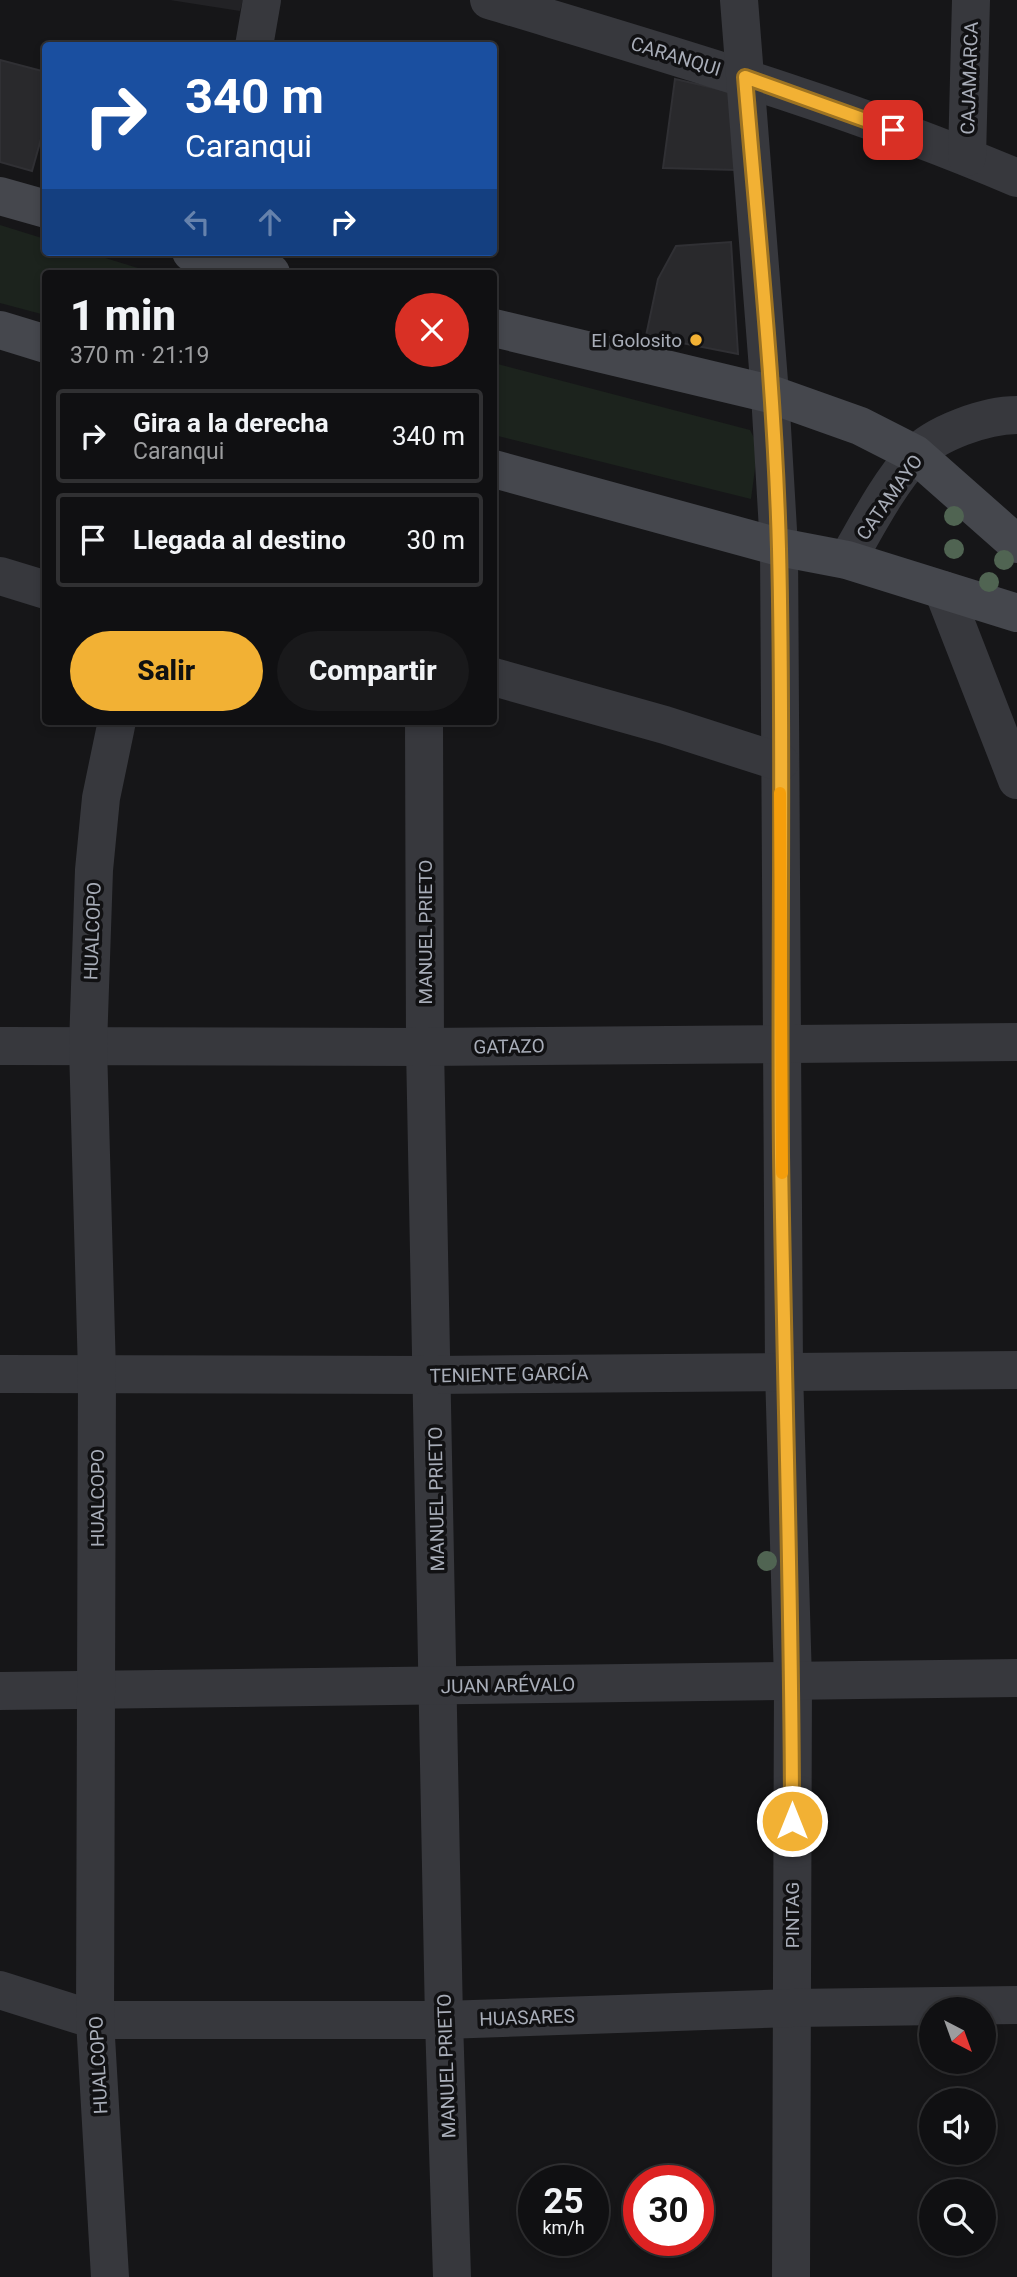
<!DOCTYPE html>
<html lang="es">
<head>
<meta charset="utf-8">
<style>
	:root { --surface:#101012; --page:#19191b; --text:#f1f3f6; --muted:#9c9d9f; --line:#303032; --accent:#f2b134 }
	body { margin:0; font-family:Roboto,sans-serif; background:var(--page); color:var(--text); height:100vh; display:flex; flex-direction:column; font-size:26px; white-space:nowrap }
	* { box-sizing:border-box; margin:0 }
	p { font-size:23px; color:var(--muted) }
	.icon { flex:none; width:38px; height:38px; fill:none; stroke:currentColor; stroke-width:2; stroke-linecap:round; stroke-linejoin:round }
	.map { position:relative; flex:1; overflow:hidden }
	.drawer { position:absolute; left:42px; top:270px; width:455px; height:455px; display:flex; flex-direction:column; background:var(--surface); border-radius:7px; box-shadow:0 4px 10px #0003,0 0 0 2px var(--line) }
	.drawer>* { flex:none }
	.banner { position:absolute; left:42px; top:42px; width:455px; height:214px; border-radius:7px; box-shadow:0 4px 10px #0003,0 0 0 2px var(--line); background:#1a4fa0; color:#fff; overflow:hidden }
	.needle { width:46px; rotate:139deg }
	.controls { position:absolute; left:919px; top:1997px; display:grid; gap:14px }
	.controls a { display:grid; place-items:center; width:77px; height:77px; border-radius:50%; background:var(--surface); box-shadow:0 4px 10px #0003,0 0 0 2px var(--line); font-size:35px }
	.speed { position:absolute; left:518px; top:2165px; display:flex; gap:14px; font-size:35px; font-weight:700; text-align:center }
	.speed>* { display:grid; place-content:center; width:91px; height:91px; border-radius:50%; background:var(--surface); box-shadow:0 4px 10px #0003,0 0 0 2px var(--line); line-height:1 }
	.speed small { font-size:18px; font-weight:400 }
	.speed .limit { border:10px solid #d22; background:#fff; color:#111 }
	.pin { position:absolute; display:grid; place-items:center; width:60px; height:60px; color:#fff; margin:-30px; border-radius:14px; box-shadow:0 4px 10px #0006 }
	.me { position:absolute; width:77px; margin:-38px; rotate:0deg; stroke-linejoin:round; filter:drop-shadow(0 0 5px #0008) }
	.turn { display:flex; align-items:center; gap:24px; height:147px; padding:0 28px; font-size:32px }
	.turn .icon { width:91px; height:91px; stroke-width:2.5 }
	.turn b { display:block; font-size:49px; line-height:60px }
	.lanes { display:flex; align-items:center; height:66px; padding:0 28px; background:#0003; justify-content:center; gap:35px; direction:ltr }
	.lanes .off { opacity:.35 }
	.round { display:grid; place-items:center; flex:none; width:74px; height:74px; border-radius:37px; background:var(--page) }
	.head { display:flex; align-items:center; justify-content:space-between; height:119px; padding:0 28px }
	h1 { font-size:42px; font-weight:800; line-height:52px }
	.primary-button { display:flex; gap:14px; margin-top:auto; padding:14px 28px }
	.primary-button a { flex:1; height:80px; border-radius:42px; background:var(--accent); color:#111; font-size:28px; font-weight:800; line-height:80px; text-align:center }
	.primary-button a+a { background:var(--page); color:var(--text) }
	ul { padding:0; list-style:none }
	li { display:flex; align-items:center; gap:21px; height:94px; margin:0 14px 10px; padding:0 14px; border:4px solid var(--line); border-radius:7px }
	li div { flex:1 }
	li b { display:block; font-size:26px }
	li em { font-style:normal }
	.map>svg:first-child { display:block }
</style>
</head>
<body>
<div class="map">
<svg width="1017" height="2277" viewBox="0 0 1017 2277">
	<rect width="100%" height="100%" fill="#161618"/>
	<path fill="#222225" d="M 170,0 L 243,0 L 240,11 Z"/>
	<g fill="#1c231d">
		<path d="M 0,225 L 45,239 L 46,252 L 86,252 L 154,273 L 46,273 L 45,315 L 0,303 Z"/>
		<path d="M 494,363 L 750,430 L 758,446 L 751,499 L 494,435 Z"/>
	</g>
	<g fill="#29292c" stroke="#303034" stroke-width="2">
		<path d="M 0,60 L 46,72 L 46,121 L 32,171 L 0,162 Z"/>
		<path d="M 675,79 L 731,92 L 737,170 L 663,168 Z"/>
		<path d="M 731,242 L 738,354 L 646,336 L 658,279 L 676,246 Z"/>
	</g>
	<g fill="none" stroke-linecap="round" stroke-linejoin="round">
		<g stroke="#37383d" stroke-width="38">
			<path d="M 489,0 C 667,54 846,105 1017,178"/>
			<path d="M 739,0 L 770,394 L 779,547 L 784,1371 L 793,1681 L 791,2277"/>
			<path d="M 254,46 L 262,0"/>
			<path d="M 967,157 L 971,0"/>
			<path d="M 847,560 C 867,526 887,486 914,456 C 935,433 986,415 1017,415"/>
			<path d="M 0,576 L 46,590"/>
			<path d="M 943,590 L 1017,780"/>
			<path d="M 494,677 L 665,725 L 780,762"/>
			<path d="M 424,721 L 425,1047 L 444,2020 L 452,2277"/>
			<path d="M 0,1046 L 425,1047 L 1017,1042"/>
			<path d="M 0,1374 L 434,1375 L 1017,1370"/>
			<path d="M 0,1691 L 1017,1678"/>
			<path d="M 0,1990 L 95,2020 L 444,2020 L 792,2008 L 1017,2005"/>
			<path d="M 110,2277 L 95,2020 L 97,1373 L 88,1046 L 94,870 L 101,798 L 117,721"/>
		</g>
		<g stroke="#45474d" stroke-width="38">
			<path d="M 0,196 L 46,209"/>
			<path d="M 191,252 L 271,273"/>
			<path d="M 494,328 L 770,394 L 860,426 L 915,454 L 1017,544"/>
			<path d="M 0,330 L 46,344"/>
			<path d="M 494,469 L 779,547 L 847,560 L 1017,613"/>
		</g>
	</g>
	<g fill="#506452">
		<circle cx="954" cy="516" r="10"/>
		<circle cx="954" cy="549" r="10"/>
		<circle cx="1004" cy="560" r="10"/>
		<circle cx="989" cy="582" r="10"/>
		<circle cx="767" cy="1561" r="10"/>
	</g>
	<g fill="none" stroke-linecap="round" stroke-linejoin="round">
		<defs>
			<path id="route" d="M 792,1821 C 792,1598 784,1376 781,1154 C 779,953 784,751 779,549 C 775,392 758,234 745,77 L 893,130"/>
		</defs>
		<use href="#route" stroke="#9d7322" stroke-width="18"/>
		<use href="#route" stroke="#f2b134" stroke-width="12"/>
		<path stroke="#f59e0b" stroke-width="12" d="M 780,793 L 782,1173"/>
	</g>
	<circle fill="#f2b134" stroke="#111113" stroke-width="2.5" cx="696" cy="340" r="7"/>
	<g text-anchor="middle" stroke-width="7" stroke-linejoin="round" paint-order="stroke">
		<g font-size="19" fill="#a8adb8" stroke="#111113">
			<text transform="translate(676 56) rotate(17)" y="7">CARANQUI</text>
			<text transform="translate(969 78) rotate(-88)" y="7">CAJAMARCA</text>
			<text transform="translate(889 497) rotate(-55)" y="7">CATAMAYO</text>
			<text transform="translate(92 931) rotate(-88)" y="7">HUALCOPO</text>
			<text transform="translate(425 932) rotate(-90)" y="7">MANUEL PRIETO</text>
			<text transform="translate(509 1046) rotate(-1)" y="7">GATAZO</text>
			<text transform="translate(509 1374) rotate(-1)" y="7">TENIENTE GARCÍA</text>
			<text transform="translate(97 1498) rotate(-90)" y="7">HUALCOPO</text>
			<text transform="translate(436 1499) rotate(-91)" y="7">MANUEL PRIETO</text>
			<text transform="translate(508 1685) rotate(-1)" y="7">JUAN ARÉVALO</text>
			<text transform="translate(792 1915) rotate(-90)" y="7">PINTAG</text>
			<text transform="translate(527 2017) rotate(-2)" y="7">HUASARES</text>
			<text transform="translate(98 2065) rotate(-93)" y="7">HUALCOPO</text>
			<text transform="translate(446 2066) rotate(-92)" y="7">MANUEL PRIETO</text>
		</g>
		<g font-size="19" fill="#a8adb8" stroke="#111113" text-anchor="end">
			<text x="682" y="347">El Golosito</text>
		</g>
	</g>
</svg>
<div class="controls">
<a><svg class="needle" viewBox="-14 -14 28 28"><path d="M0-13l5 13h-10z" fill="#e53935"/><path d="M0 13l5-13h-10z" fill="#9c9d9f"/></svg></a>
<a><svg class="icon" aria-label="sound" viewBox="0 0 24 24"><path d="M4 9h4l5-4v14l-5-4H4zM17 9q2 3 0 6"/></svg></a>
<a><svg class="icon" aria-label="search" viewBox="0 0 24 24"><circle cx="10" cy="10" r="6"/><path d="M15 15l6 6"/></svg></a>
</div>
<div class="speed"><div>25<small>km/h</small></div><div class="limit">30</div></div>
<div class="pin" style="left:893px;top:130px;background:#d93025"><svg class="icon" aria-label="arrive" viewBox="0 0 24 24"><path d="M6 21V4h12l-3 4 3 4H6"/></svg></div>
<svg class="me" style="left:792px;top:1821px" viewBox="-20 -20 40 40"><circle r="17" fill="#f2b134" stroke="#fff" stroke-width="3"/><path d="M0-11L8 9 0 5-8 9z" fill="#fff"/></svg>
<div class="banner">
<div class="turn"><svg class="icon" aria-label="right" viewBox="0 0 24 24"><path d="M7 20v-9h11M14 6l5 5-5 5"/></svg><div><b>340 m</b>Caranqui</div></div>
<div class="lanes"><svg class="icon off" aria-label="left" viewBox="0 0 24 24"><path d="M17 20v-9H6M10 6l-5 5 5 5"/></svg><svg class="icon off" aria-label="ahead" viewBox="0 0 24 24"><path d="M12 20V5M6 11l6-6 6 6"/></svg><svg class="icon" aria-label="right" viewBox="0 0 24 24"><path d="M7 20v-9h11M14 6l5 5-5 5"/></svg></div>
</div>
<section class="drawer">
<div class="head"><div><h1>1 min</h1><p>370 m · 21:19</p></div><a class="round" style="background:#d93025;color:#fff"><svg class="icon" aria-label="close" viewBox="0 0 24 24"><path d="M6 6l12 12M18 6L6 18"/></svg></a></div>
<ul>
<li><svg class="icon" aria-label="right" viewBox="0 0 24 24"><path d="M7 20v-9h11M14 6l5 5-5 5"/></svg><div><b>Gira a la derecha</b><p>Caranqui</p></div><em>340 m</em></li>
<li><svg class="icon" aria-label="arrive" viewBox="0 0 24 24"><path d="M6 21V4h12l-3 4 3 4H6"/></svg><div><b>Llegada al destino</b></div><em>30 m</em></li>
</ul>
<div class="primary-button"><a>Salir</a><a>Compartir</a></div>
</section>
</div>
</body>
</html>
